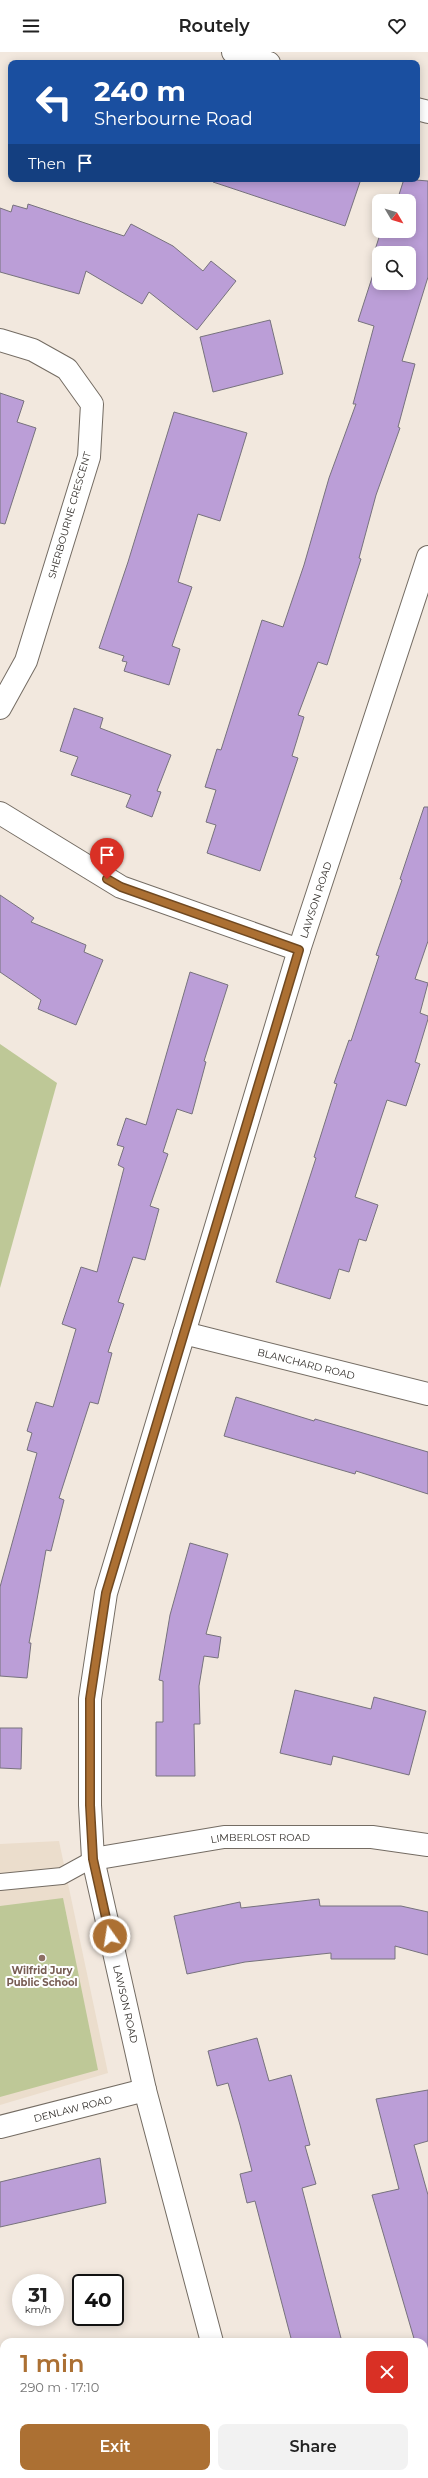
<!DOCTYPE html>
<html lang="en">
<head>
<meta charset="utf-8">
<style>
	:root { --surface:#fff; --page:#f2f2f2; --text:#222; --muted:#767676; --accent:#ac7033 }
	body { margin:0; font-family:Montserrat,sans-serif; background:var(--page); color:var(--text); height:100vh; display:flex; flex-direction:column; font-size:15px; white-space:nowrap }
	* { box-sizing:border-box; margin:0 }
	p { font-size:13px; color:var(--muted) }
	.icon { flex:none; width:22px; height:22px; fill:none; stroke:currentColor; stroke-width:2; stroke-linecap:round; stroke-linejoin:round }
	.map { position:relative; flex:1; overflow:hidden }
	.drawer { position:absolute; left:0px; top:2286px; width:428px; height:140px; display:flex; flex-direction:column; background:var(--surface); border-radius:12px 12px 0 0; box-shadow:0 2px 10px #0003 }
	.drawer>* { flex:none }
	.banner { position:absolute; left:8px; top:8px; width:412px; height:122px; border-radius:8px; box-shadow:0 2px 10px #0003; background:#1a4fa0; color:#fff; overflow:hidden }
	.needle { width:26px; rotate:128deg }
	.controls { position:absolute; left:372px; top:142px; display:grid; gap:8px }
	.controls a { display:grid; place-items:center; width:44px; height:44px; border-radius:8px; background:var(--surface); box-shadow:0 2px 10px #0003; font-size:20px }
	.speed { position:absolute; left:12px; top:2222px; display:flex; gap:8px; font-size:20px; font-weight:700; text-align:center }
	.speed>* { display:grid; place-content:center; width:52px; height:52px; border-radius:50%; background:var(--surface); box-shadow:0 2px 10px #0003; line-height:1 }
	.speed small { font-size:10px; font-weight:400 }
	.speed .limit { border:2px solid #111; border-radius:6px; background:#fff; color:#111 }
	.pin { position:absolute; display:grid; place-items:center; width:34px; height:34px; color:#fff; margin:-41px -17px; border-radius:50% 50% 50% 0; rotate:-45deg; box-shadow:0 0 4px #0007 }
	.pin .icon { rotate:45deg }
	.me { position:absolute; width:44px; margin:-22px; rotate:347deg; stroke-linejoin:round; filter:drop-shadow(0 0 3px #0008) }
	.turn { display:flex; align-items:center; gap:14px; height:84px; padding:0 20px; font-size:18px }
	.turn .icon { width:52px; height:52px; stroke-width:2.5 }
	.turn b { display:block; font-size:28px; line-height:34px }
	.then { display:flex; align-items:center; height:38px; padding:0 20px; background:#0003; gap:8px; font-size:15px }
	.round { display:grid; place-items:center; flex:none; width:42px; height:42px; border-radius:8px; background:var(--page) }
	.head { display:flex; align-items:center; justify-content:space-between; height:68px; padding:0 20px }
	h1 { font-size:24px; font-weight:600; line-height:30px; color:var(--accent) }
	.action { display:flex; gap:8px; margin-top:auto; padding:8px 20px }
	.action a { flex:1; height:46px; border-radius:8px; background:var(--accent); color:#fff; font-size:16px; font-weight:600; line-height:46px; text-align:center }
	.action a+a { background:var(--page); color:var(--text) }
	header { display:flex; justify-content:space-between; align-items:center; height:52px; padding:0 20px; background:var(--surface); font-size:18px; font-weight:600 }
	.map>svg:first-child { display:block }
</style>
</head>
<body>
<header><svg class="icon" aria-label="menu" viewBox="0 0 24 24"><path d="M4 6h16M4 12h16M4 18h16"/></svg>Routely<svg class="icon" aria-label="heart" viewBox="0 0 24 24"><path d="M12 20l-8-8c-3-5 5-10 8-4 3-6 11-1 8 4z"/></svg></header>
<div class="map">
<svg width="428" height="2426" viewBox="0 0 428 2426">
	<rect width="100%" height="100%" fill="#f2e8de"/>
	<path fill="#ebddcc" d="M 59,1789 L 108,2021 L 0,2053 L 0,1792 Z"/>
	<g fill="#bec897">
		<path d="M 0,992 L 57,1031 L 0,1236 Z"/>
		<path d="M 63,1846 L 98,2018 L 0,2045 L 0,1854 Z"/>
	</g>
	<g fill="#bb9ed7" stroke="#77727d">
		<path d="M 213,127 L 361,127 L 345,174 L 213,130 Z"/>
		<path d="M 404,127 L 428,129 L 428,225 L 402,309 L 415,312 L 398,375 L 400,376 L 376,443 L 359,506 L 361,507 L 327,613 L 318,610 L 298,663 L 304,665 L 292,704 L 298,706 L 260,819 L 207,801 L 216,773 L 206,770 L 216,738 L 205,735 L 217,697 L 221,698 L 262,568 L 283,575 L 304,513 L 329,426 L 356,352 L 353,352 L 374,274 L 358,269 L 379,204 L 379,231 L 409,231 L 409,201 L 380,201 L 375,198 L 381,179 L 409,179 L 409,149 L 397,149 Z"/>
		<path d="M 28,152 L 124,184 L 131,172 L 173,194 L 203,219 L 211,209 L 236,229 L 197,278 L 149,240 L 142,252 L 86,219 L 79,242 L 0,220 L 0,156 L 11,160 L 13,153 L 27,157 Z"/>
		<path d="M 270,268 L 283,322 L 213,340 L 200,285 Z"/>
		<path d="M 0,341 L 24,349 L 17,370 L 36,376 L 5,472 L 0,471 Z"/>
		<path d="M 174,360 L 247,381 L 220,469 L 198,462 L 178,530 L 192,535 L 172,594 L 180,597 L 169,633 L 124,619 L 127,610 L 122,609 L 124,604 L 99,596 L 128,510 Z"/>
		<path d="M 74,656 L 103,666 L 100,676 L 171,703 L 157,739 L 161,740 L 152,765 L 126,755 L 131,743 L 71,723 L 78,705 L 60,699 Z"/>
		<path d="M 424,755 L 428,755 L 428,889 L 415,927 L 428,931 L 420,961 L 428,964 L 428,967 L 415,1010 L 420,1012 L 406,1054 L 387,1048 L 355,1145 L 378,1153 L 366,1189 L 359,1187 L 349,1220 L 339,1217 L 330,1247 L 276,1230 L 316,1106 L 314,1105 L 337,1032 L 334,1031 L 349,988 L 351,989 L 379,904 L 376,903 L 402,828 L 400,827 Z"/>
		<path d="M 0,843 L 34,866 L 31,870 L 86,893 L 84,900 L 103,908 L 76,973 L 38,957 L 41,948 L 0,920 Z"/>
		<path d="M 190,920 L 228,933 L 204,1009 L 206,1010 L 192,1062 L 177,1057 L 163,1100 L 168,1102 L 150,1154 L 159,1157 L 145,1208 L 133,1205 L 118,1250 L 124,1252 L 108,1300 L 112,1301 L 98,1352 L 90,1350 L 59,1446 L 64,1448 L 51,1499 L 46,1498 L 29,1591 L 31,1591 L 27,1626 L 0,1624 L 0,1535 L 37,1401 L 27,1398 L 32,1381 L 27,1379 L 36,1350 L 53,1355 L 76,1277 L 62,1272 L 81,1215 L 97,1220 L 124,1116 L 118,1113 L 124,1095 L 117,1093 L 126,1066 L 146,1073 Z"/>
		<path d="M 236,1345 L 314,1369 L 315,1367 L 428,1400 L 428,1442 L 356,1419 L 355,1422 L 224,1384 Z"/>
		<path d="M 190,1491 L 228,1502 L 206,1582 L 221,1585 L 218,1606 L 204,1604 L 199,1634 L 200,1672 L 194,1672 L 195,1724 L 156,1724 L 156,1670 L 163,1670 L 163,1629 L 159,1628 L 170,1563 Z"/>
		<path d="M 295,1638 L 371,1657 L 374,1645 L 426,1659 L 409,1723 L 333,1704 L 331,1713 L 280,1701 Z"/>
		<path d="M 0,1676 L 22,1676 L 21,1717 L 0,1716 Z"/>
		<path d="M 319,1847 L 320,1854 L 401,1854 L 428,1860 L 428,1903 L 395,1894 L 395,1907 L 331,1907 L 331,1901 L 245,1910 L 187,1922 L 174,1864 L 240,1850 L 241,1856 Z"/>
		<path d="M 257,1986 L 269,2029 L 291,2023 L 310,2093 L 305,2094 L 316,2132 L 302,2136 L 342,2290 L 292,2290 L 255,2149 L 247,2151 L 240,2122 L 252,2119 L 240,2073 L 228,2031 L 217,2034 L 208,1999 Z"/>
		<path d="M 428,2038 L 428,2089 L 414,2093 L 428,2143 L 428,2312 L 424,2312 L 424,2290 L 415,2290 L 372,2143 L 399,2137 L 376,2047 Z"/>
		<path d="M 100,2106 L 106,2151 L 0,2175 L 0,2130 Z"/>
	</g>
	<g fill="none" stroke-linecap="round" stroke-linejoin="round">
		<defs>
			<g id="service">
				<path d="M 0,1830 L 62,1824 L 93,1807"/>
				<path d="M 424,2334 L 428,2333"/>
			</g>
			<g id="minor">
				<path d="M 233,0 L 269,11"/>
				<path d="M 417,57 L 428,60"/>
				<path d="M 0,288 L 33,298 L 67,317 L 92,352 L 89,405 L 26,609 L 0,656"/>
				<path d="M 0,761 L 121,835 L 299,898"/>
				<path id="s1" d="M 184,1281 L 428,1342"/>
				<path id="s2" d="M 0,2075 L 145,2038"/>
				<path d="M 97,2426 L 111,2422"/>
			</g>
			<g id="tertiary">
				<path id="s3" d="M 93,1807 L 224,1785 L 372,1785 L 428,1793"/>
				<path id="s4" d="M 212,2290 L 145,2038 L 93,1807 L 90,1753 L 90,1647 L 106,1541 L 299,898 L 428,505"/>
				<path d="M 247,2422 L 248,2426"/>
			</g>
		</defs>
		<use href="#service" stroke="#746c63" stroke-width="18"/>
		<use href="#minor" stroke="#746c63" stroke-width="24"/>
		<use href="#tertiary" stroke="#746c63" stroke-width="24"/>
		<use href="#service" stroke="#fff" stroke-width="16"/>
		<use href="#minor" stroke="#fff" stroke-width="22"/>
		<use href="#tertiary" stroke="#fff" stroke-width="22"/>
	</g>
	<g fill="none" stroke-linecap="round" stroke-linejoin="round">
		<defs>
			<path id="route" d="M 107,827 L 121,835 L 299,898 L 106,1541 L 90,1647 L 90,1753 L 93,1807 L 110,1884"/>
		</defs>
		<use href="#route" stroke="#704921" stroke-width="10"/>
		<use href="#route" stroke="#ac7033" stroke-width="7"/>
	</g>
	<circle fill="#8d6e63" stroke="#fff" stroke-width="1.5" cx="42" cy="1906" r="4"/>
	<g text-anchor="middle" stroke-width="4" stroke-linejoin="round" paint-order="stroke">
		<g font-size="10" fill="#322e2a" stroke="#fff">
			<text transform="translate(69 463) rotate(-74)" y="4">SHERBOURNE CRESCENT</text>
			<text dy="4" stroke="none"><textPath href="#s4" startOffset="1489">LAWSON ROAD</textPath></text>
			<text dy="4" stroke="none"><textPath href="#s1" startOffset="126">BLANCHARD ROAD</textPath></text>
			<text dy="4" stroke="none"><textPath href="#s3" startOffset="169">LIMBERLOST ROAD</textPath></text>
			<text transform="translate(126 1952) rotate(77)" y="4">LAWSON ROAD</text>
			<text dy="4" stroke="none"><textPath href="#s2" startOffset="75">DENLAW ROAD</textPath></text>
		</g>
		<g font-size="10" font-weight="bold" fill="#785e54" stroke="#fff">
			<text x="42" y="1922">Wilfrid Jury<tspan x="42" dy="12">Public School</tspan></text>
		</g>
	</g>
</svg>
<div class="controls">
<a><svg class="needle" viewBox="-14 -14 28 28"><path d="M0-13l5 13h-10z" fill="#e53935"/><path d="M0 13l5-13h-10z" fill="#767676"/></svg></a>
<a><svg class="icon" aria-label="search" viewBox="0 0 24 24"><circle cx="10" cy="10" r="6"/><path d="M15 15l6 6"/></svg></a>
</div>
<div class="speed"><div>31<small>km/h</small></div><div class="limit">40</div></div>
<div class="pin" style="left:107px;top:827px;background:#d93025"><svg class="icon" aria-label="arrive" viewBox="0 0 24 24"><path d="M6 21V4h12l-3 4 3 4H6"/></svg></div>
<svg class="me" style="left:110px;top:1884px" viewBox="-20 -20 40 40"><circle r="17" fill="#ac7033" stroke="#fff" stroke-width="3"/><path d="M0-11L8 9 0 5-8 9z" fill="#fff"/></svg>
<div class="banner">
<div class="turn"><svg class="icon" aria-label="left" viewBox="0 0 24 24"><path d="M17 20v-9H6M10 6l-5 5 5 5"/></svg><div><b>240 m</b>Sherbourne Road</div></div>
<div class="then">Then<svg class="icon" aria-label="arrive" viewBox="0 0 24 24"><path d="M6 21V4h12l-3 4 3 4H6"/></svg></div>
</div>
<section class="drawer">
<div class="head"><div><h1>1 min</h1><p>290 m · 17:10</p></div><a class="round" style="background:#d93025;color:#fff"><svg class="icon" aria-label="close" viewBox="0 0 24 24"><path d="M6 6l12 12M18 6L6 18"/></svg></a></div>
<div class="action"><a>Exit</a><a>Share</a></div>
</section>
</div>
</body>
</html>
